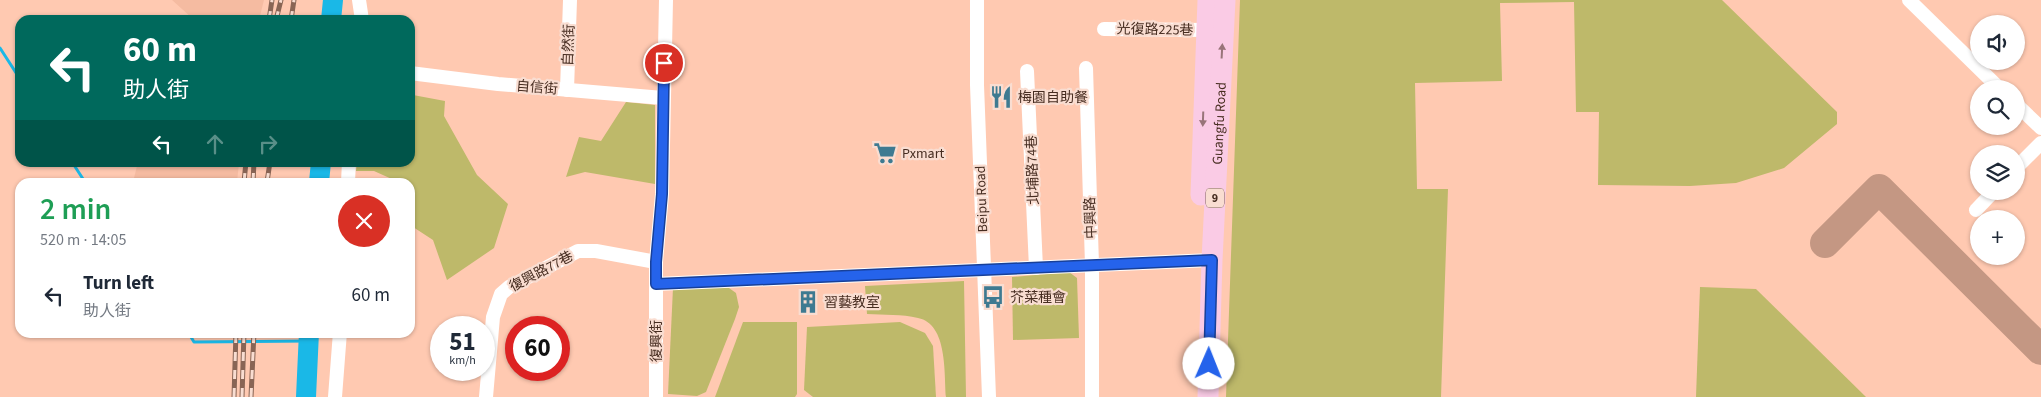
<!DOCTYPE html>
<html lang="en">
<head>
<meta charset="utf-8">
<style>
	:root { --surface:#fff; --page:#f6f6f7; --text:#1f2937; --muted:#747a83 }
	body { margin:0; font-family:"Source Sans 3","Noto Sans TC",sans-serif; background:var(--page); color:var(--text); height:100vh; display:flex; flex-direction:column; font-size:19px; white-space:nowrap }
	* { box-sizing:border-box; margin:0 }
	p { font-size:16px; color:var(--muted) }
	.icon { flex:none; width:28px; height:28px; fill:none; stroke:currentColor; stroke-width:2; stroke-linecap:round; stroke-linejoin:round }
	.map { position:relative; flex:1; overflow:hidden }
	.details { position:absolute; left:15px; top:178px; width:400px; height:160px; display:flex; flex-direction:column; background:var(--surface); border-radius:15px; box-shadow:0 1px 4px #0004 }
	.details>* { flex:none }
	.banner { position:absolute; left:15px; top:15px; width:400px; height:152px; border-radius:15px; box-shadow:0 1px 4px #0004; background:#00695c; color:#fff; overflow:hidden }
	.tools { position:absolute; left:1970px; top:15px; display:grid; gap:10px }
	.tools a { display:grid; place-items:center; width:55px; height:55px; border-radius:50%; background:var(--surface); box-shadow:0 1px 4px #0004; font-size:25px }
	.speed { position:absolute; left:430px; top:316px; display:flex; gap:10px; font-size:25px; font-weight:700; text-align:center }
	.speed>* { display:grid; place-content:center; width:65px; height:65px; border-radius:50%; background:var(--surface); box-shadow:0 1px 4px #0004; line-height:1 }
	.speed small { font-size:12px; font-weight:400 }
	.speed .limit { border:8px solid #d22; background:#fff; color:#111 }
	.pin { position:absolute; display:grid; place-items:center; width:42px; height:42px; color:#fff; margin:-21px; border:2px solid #fff; border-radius:50%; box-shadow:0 1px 5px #0007 }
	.me { position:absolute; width:55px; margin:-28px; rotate:1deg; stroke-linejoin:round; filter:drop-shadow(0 0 4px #0008) }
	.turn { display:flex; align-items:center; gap:18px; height:105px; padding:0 25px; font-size:22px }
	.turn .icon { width:65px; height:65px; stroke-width:2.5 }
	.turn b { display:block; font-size:35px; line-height:42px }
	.lanes { display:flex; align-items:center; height:48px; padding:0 25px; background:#0003; justify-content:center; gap:25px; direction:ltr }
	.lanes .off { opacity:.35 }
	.round { display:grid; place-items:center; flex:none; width:52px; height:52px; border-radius:26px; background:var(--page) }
	.headline { display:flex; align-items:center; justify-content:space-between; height:85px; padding:0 25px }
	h1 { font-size:30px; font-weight:600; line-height:38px; color:#1e9e55 }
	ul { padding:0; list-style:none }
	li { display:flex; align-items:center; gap:15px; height:65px; padding:0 25px }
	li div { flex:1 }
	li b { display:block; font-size:19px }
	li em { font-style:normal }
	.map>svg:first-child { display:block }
</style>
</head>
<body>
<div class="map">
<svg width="2041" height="397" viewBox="0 0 2041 397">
	<rect width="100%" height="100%" fill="#ffc9b1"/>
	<g fill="#f5bba1">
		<path d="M 172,0 L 264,0 L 259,20 L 190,20 L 192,18 Z"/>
		<path d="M 134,163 L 239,163 L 237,182 L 133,182 L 137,166 Z"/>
	</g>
	<g fill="#beb96a">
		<path d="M 1240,0 L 1722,0 L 1837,112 L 1837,124 L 1784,168 L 1736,183 L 1690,186 L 1598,185 L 1599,112 L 1576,112 L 1574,2 L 1500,3 L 1502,81 L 1415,83 L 1417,189 L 1448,189 L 1441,397 L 1226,397 Z"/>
		<path d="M 413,95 L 445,101 L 444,116 L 477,175 L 508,204 L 494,248 L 447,280 L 433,240 L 410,225 L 410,182 L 394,182 L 394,180 L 374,171 L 356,171 L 357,163 L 410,162 L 410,98 Z"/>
		<path d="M 626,102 L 655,105 L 655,184 L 585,172 L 566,177 L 579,137 L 601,141 Z"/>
		<path d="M 1069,272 L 1077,278 L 1079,338 L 1013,340 L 1012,277 Z"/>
		<path d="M 964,281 L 966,397 L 946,397 C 944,374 948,324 918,318 C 902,314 884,315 867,314 L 865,286 Z"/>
		<path d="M 1700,287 L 1756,289 L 1866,397 L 1696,397 Z"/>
		<path d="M 673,288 L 729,288 L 736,293 L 739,307 L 735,319 L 706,392 L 697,396 L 668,394 Z"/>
		<path d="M 743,322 L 797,322 L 797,394 L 795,397 L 715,397 Z"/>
		<path d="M 900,322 L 925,333 L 933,346 L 936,397 L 813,397 L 804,390 L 807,327 Z"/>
	</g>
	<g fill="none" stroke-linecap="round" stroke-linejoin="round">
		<g stroke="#1ab8e7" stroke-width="3">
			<path d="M 0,48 L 20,79"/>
			<path d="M 72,162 L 85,182"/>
			<path d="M 188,332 L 194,342 L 308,341"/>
		</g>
		<g stroke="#1ab8e7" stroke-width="20">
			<path d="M 331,20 L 333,0"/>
			<path d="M 319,182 L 321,162"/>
			<path d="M 306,397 L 309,332"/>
		</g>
		<path stroke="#c49783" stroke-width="30" d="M 1825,243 L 1879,189 L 2041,350"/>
		<g stroke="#fff" stroke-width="14">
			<path d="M 359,0 L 362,20"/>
			<path d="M 977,0 L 977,85 L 989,397"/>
			<path d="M 1909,0 L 2000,89"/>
			<path d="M 1104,29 L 1207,30"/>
			<path d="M 1086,68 L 1092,265 L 1092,397"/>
			<path d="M 1027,71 L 1036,268"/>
			<path d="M 410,73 L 498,84 L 663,98"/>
			<path d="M 567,90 L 570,0"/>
			<path d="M 2016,104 L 2041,128"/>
			<path d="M 2016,168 L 2041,143"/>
			<path d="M 348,182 L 349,162"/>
			<path d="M 1976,210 L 1994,191"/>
			<path d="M 656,284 L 1212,260"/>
			<path d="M 335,397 L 340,332"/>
			<path d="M 486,397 L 493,317 L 501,294 L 509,287 L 578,251 L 596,251 L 656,262"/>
			<path d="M 656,397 L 656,262 L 662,194 L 666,0"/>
		</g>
		<g stroke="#facbe5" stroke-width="21">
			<path d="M 1201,195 L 1208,0"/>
			<path id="s1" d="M 1208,397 L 1212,260 L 1225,0"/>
		</g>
		<defs>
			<g id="rail">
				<path d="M 269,20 L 272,0"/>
				<path d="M 276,20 L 281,0"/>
				<path d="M 291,20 L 294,0"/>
				<path d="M 244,182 L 246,162"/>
				<path d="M 253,182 L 254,162"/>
				<path d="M 267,182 L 270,162"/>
				<path d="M 234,397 L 236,332"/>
				<path d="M 242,397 L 244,332"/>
				<path d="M 251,397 L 254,332"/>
			</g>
		</defs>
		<use href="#rail" stroke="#896555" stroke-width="5"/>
		<use href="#rail" stroke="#f9ddd1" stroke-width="3" stroke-dasharray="9" stroke-linecap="butt"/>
	</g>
	<defs><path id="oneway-solid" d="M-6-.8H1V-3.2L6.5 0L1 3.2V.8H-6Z" transform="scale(1.25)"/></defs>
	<g fill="#987479">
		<use href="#oneway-solid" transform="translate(1222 51) rotate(-87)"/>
		<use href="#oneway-solid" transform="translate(1203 119) rotate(92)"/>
	</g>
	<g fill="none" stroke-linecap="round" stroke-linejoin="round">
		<defs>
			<path id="route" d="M 664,63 L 662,194 L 656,262 L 656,284 L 1212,260 L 1209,364"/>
		</defs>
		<use href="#route" stroke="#184099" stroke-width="12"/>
		<use href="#route" stroke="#2563eb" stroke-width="9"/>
	</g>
	<defs>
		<symbol id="restaurant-bare" viewBox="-9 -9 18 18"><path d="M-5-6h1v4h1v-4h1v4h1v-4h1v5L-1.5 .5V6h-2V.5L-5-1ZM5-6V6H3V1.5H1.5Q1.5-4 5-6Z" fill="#3e7a91" stroke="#f9ddd1" stroke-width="2.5" paint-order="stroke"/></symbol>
		<symbol id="supermarket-bare" viewBox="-9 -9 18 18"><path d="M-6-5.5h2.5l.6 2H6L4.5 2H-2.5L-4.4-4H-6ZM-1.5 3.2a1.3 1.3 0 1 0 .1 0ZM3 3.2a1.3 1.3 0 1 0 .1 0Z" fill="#3e7a91" stroke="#f9ddd1" stroke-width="2.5" paint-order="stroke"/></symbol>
		<symbol id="bus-bare" viewBox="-9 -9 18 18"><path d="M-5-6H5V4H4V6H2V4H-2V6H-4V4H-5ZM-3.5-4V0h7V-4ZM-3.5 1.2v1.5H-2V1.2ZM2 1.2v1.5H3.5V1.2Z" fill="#3e7a91" stroke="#f9ddd1" stroke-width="2.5" paint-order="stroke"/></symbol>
		<symbol id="building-bare" viewBox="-9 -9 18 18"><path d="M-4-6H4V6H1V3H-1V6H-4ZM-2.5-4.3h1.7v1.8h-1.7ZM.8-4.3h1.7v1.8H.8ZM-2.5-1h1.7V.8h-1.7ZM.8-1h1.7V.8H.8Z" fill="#3e7a91" stroke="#f9ddd1" stroke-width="2.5" paint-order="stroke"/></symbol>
	</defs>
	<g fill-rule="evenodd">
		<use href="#restaurant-bare" x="985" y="81" width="32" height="32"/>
		<use href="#supermarket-bare" x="869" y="137" width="32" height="32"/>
		<use href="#bus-bare" x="977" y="281" width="32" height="32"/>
		<use href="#building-bare" x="792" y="286" width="32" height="32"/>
	</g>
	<g text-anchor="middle" stroke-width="4.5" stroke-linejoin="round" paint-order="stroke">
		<rect fill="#f9ddd1" stroke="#7c6256" stroke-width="1" x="1206" y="188.5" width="18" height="19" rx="4"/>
		<g font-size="12" font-weight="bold" fill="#472d21">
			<text x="1215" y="202">9</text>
		</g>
		<g font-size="14" fill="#472d21" stroke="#f9ddd1">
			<text transform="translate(1155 29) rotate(1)" y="5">光復路225巷</text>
			<text transform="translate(568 45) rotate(-88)" y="5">自然街</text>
			<text transform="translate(537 87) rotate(5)" y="5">自信街</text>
			<text dy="5" stroke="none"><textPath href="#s1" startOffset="274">Guangfu Road</textPath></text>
			<text transform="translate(1032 170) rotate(-92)" y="5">北埔路74巷</text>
			<text transform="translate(981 199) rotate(-92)" y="5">Beipu Road</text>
			<text transform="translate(1090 218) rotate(-92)" y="5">中興路</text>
			<text transform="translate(541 271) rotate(-28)" y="5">復興路77巷</text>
			<text transform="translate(656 341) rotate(-90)" y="5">復興街</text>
		</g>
		<g font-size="14" fill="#472d21" stroke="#f9ddd1" text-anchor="start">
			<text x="1018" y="102">梅園自助餐</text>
			<text x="902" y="158">Pxmart</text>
			<text x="1010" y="302">芥菜種會</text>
			<text x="824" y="307">習藝教室</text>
		</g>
	</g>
</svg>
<div class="tools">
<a><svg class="icon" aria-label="sound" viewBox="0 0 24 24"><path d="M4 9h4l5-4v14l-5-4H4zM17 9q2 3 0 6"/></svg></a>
<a><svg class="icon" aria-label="search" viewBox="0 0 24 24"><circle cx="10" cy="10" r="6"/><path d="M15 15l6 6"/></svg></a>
<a><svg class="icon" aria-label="layers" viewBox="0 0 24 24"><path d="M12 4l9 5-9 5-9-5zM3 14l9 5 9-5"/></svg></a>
<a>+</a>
</div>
<div class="speed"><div>51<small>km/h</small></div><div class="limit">60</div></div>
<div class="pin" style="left:664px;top:63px;background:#d93025"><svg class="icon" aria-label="arrive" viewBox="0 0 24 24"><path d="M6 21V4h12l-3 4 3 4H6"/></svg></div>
<svg class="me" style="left:1209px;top:364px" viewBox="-20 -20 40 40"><circle r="19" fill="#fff"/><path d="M0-13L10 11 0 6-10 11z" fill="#2563eb"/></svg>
<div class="banner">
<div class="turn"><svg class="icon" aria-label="left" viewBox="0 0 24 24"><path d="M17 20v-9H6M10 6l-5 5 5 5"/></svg><div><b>60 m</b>助人街</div></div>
<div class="lanes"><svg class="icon" aria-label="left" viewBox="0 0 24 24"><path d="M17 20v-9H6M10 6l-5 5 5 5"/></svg><svg class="icon off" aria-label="ahead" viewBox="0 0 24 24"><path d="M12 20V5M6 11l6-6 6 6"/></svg><svg class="icon off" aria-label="right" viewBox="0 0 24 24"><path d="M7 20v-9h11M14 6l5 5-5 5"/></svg></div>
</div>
<section class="details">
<div class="headline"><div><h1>2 min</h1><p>520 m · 14:05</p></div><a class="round" style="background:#d93025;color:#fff"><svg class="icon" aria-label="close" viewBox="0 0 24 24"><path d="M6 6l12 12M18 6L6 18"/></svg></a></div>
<ul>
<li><svg class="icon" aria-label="left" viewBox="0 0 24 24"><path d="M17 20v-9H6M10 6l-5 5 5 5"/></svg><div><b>Turn left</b><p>助人街</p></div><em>60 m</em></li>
</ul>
</section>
</div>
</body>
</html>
